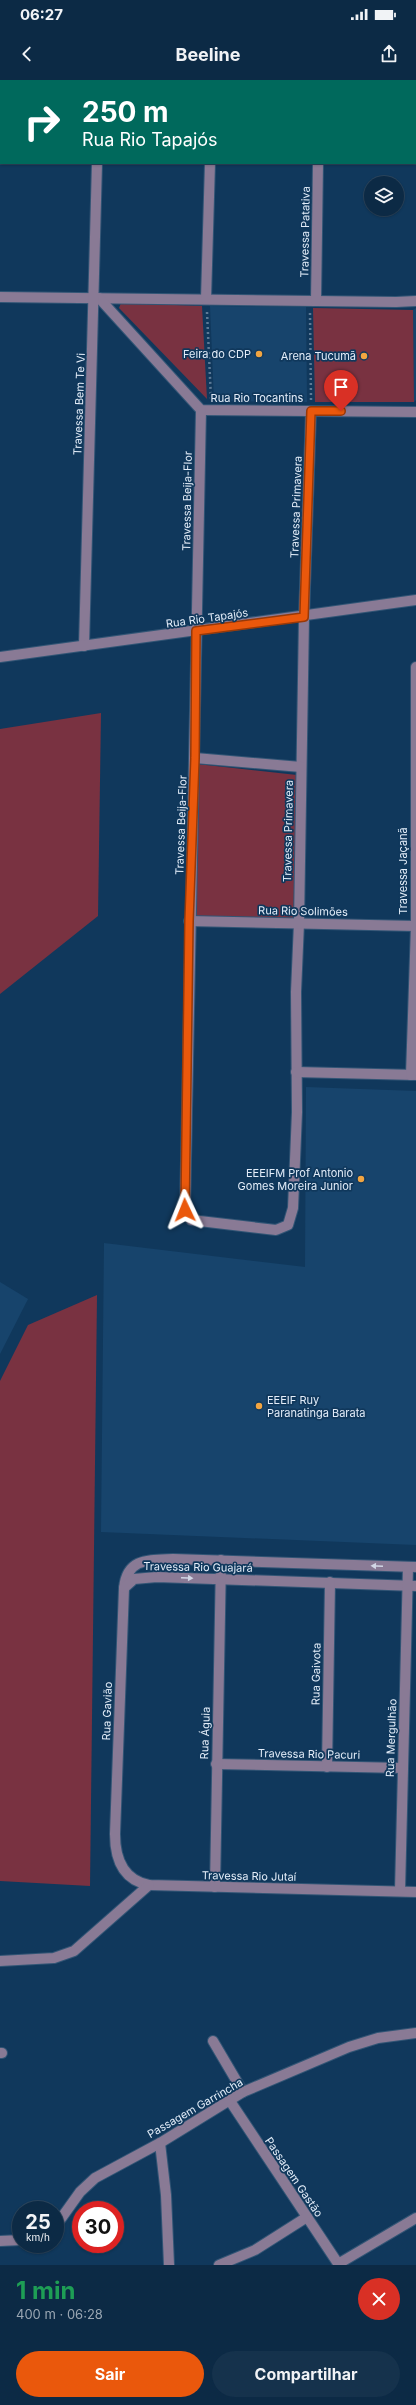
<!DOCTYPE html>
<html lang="pt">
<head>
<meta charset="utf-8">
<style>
	:root { --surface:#0c2a45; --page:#15324c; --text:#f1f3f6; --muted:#9aa7b3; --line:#2c465e; --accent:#ea580c }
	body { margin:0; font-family:Inter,sans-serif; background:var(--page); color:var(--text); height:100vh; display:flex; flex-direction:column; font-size:15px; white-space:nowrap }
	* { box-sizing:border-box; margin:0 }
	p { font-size:13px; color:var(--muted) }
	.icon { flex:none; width:22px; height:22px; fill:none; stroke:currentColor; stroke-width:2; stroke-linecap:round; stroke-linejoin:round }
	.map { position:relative; height:2185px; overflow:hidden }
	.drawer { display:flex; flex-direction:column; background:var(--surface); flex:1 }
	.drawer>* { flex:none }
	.top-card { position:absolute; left:0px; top:0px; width:416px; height:84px; box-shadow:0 1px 3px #0004,0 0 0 1px var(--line); background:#00695c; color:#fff; overflow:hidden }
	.fabs { position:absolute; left:364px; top:96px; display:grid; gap:8px }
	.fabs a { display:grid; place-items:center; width:40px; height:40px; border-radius:50%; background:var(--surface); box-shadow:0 1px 3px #0004,0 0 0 1px var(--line); font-size:20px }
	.speed { position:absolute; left:12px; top:2121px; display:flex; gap:8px; font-size:20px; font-weight:700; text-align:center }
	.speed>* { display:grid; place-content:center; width:52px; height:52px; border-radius:50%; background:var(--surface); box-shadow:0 1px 3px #0004,0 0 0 1px var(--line); line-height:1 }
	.speed small { font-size:10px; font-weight:400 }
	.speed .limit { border:6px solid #d22; background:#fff; color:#111 }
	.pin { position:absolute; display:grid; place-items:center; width:34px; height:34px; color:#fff; margin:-41px -17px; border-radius:50% 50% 50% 0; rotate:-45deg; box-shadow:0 0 4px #0007 }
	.pin .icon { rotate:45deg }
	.me { position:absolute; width:44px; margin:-22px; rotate:358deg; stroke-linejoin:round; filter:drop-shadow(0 0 3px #0008) }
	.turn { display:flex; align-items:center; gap:14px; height:84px; padding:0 16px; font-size:18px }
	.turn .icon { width:52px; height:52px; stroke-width:2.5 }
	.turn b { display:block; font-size:28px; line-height:34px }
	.round { display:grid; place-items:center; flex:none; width:42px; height:42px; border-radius:21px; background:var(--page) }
	.head { display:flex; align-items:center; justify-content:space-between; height:68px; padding:0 16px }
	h1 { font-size:24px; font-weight:700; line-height:30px; color:#1e9e55 }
	.action { display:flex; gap:8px; margin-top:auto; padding:8px 16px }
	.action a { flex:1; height:46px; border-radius:24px; background:var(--accent); color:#fff; font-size:16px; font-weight:700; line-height:46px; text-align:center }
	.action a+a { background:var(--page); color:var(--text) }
	.status { display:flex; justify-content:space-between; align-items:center; height:28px; padding:0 20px; background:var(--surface); direction:ltr }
	.status svg { height:11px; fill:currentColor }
	header { display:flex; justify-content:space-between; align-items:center; height:52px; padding:0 16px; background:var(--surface); font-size:18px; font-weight:700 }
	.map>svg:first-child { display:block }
</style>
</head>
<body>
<div class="status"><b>06:27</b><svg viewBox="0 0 49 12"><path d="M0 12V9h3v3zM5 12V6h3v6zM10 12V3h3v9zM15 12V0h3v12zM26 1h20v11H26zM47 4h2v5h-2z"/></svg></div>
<header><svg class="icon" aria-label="back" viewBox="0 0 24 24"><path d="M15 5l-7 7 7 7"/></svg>Beeline<svg class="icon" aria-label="share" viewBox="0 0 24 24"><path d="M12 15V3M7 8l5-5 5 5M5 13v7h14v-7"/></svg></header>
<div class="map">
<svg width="416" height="2185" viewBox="0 0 416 2185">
	<rect width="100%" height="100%" fill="#10385c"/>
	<g fill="#17446c">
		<path d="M 210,226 L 306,227 L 307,322 L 214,321 Z"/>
		<path d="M 416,228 L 416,320 L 414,322 L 413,230 Z"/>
		<path d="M 306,1007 L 416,1011 L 416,1465 L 101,1452 L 104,1163 L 305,1187 Z"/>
		<path d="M 0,1202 L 28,1219 L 0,1274 Z"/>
	</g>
	<g fill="#793241">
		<path d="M 121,223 L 202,226 L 207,319 L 119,228 Z"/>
		<path d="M 313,228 L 413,230 L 414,322 L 315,322 Z"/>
		<path d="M 101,633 L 98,836 L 0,914 L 0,649 Z"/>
		<path d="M 197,684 L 306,696 L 302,843 L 190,843 L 192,778 L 186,728 Z"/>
		<path d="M 97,1215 L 90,1806 L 0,1801 L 0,1301 L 28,1245 Z"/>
	</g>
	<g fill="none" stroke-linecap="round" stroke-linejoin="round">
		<defs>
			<g id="minor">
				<path d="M 99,1 L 99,0"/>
				<path d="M 213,1 L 213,0"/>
				<path d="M 319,1 L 319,0"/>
				<path d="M 0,217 L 396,222 L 416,221"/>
				<path d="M 99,218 L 201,330 L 416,332"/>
				<path d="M 206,219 L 210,83"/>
				<path d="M 316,221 L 318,83"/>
				<path d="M 201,330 L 185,1130 L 191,1140 L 276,1150 L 288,1145 L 293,1128 L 297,1032 L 296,912 L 299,843 L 304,537 L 311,331"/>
				<path d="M 84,566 L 97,83"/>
				<path d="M 0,577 L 416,520"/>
				<path d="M 195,678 L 301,687"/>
				<path d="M 189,841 L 416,846"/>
				<path d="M 296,992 L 416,995"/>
				<path d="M 411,995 L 416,846 L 416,587"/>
				<path d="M 416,1487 L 173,1479 C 148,1480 127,1478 124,1508 L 115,1754 C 115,1779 123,1800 149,1805 L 416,1812"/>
				<path d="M 124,1508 L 134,1499 L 157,1497 L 416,1506"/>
				<path d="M 216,1684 L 402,1688"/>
				<path d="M 327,1687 L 330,1502"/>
				<path d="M 215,1807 L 221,1480"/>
				<path d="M 400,1811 L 408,1487"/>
				<path d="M 0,1881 L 54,1878 L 74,1871 L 149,1805"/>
				<path d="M 213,1961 L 243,2012"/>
				<path d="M 0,1973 L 2,1973"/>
				<path d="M 230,2021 L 339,2185"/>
				<path d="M 160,2063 L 166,2115 L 169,2185"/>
				<path d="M 55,2147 L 80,2112 L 95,2098 L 160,2063 L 243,2012 L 349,1967 L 378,1958 L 416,1953"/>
				<path d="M 0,2161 L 21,2160"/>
				<path d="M 338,2184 L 416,2138"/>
				<path d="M 219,2185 L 255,2170 L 307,2137"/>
			</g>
		</defs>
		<use href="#minor" stroke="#325575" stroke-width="12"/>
		<g stroke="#5d7a96" stroke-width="2.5" stroke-dasharray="2 3" stroke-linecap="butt">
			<path d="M 207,232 L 211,319"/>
			<path d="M 310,233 L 311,320"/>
		</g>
		<use href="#minor" stroke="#897a95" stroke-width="10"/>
	</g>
	<defs><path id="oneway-solid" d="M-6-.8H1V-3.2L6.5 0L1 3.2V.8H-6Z"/></defs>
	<g fill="#d1d6e5">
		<use href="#oneway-solid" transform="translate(377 1486) rotate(-178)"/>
		<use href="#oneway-solid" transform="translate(187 1498) rotate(2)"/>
	</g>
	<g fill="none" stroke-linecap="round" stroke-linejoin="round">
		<defs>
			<path id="route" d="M 185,1130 L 189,841 L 195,678 L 196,551 L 304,537 L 311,331 L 341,331"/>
		</defs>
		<use href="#route" stroke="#983908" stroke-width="10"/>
		<use href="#route" stroke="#ea580c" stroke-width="7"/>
	</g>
	<g fill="#f2a541" stroke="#10385c" stroke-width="1.5">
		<circle cx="259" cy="274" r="4"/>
		<circle cx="364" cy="276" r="4"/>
		<circle cx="361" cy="1099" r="4"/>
		<circle cx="259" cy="1326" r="4"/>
	</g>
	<g text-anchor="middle" stroke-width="3.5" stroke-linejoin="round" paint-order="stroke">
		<g font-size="11" fill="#e3edf9" stroke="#10385c">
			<text transform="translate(305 152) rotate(-89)" y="4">Travessa Patativa</text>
			<text x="257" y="322">Rua Rio Tocantins</text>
			<text transform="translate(79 324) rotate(-88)" y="4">Travessa Bem Te Vi</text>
			<text transform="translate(187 421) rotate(-89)" y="4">Travessa Beija-Flor</text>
			<text transform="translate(296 427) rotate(-88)" y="4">Travessa Primavera</text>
			<text transform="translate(207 538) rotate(-8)" y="4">Rua Rio Tapajós</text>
			<text transform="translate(181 745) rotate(-88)" y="4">Travessa Beija-Flor</text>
			<text transform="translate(288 751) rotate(-89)" y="4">Travessa Primavera</text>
			<text transform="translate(403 791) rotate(-90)" y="4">Travessa Jaçanã</text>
			<text transform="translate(303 831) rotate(1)" y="4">Rua Rio Solimões</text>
			<text transform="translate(198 1487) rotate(1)" y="4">Travessa Rio Guajará</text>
			<text transform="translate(316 1594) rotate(-89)" y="4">Rua Gaivota</text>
			<text transform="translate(107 1631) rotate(-88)" y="4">Rua Gavião</text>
			<text transform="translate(205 1653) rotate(-88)" y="4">Rua Águia</text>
			<text transform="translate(391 1658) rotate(-88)" y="4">Rua Mergulhão</text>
			<text transform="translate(309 1674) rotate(1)" y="4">Travessa Rio Pacuri</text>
			<text transform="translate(249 1796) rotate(1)" y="4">Travessa Rio Jutaí</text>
			<text transform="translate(195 2028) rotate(-30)" y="4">Passagem Garrincha</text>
			<text transform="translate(294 2097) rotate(56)" y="4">Passagem Gastão</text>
		</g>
		<g font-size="11" fill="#e3edf9" stroke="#10385c" text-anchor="end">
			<text x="251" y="278">Feira do CDP</text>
			<text x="356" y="280">Arena Tucumã</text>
			<text x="353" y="1097">EEEIFM Prof Antonio<tspan x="353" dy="13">Gomes Moreira Junior</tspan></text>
			<text x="267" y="1324" text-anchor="start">EEEIF Ruy<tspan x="267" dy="13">Paranatinga Barata</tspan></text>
		</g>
	</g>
</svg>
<div class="fabs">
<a><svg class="icon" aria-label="layers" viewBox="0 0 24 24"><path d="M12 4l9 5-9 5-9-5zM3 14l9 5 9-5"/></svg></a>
</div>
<div class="speed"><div>25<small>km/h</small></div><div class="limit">30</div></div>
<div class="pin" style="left:341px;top:331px;background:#d93025"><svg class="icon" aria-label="arrive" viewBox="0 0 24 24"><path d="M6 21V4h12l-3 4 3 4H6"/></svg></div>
<svg class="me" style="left:185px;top:1130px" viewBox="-20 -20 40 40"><path d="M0-17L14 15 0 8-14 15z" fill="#ea580c" stroke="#fff" stroke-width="4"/></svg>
<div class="top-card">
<div class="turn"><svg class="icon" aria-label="right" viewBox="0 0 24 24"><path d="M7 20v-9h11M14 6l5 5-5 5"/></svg><div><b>250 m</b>Rua Rio Tapajós</div></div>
</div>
</div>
<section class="drawer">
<div class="head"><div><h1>1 min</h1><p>400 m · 06:28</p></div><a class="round" style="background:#d93025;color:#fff"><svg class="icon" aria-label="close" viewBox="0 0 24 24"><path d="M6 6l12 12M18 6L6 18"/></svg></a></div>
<div class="action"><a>Sair</a><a>Compartilhar</a></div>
</section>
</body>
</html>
